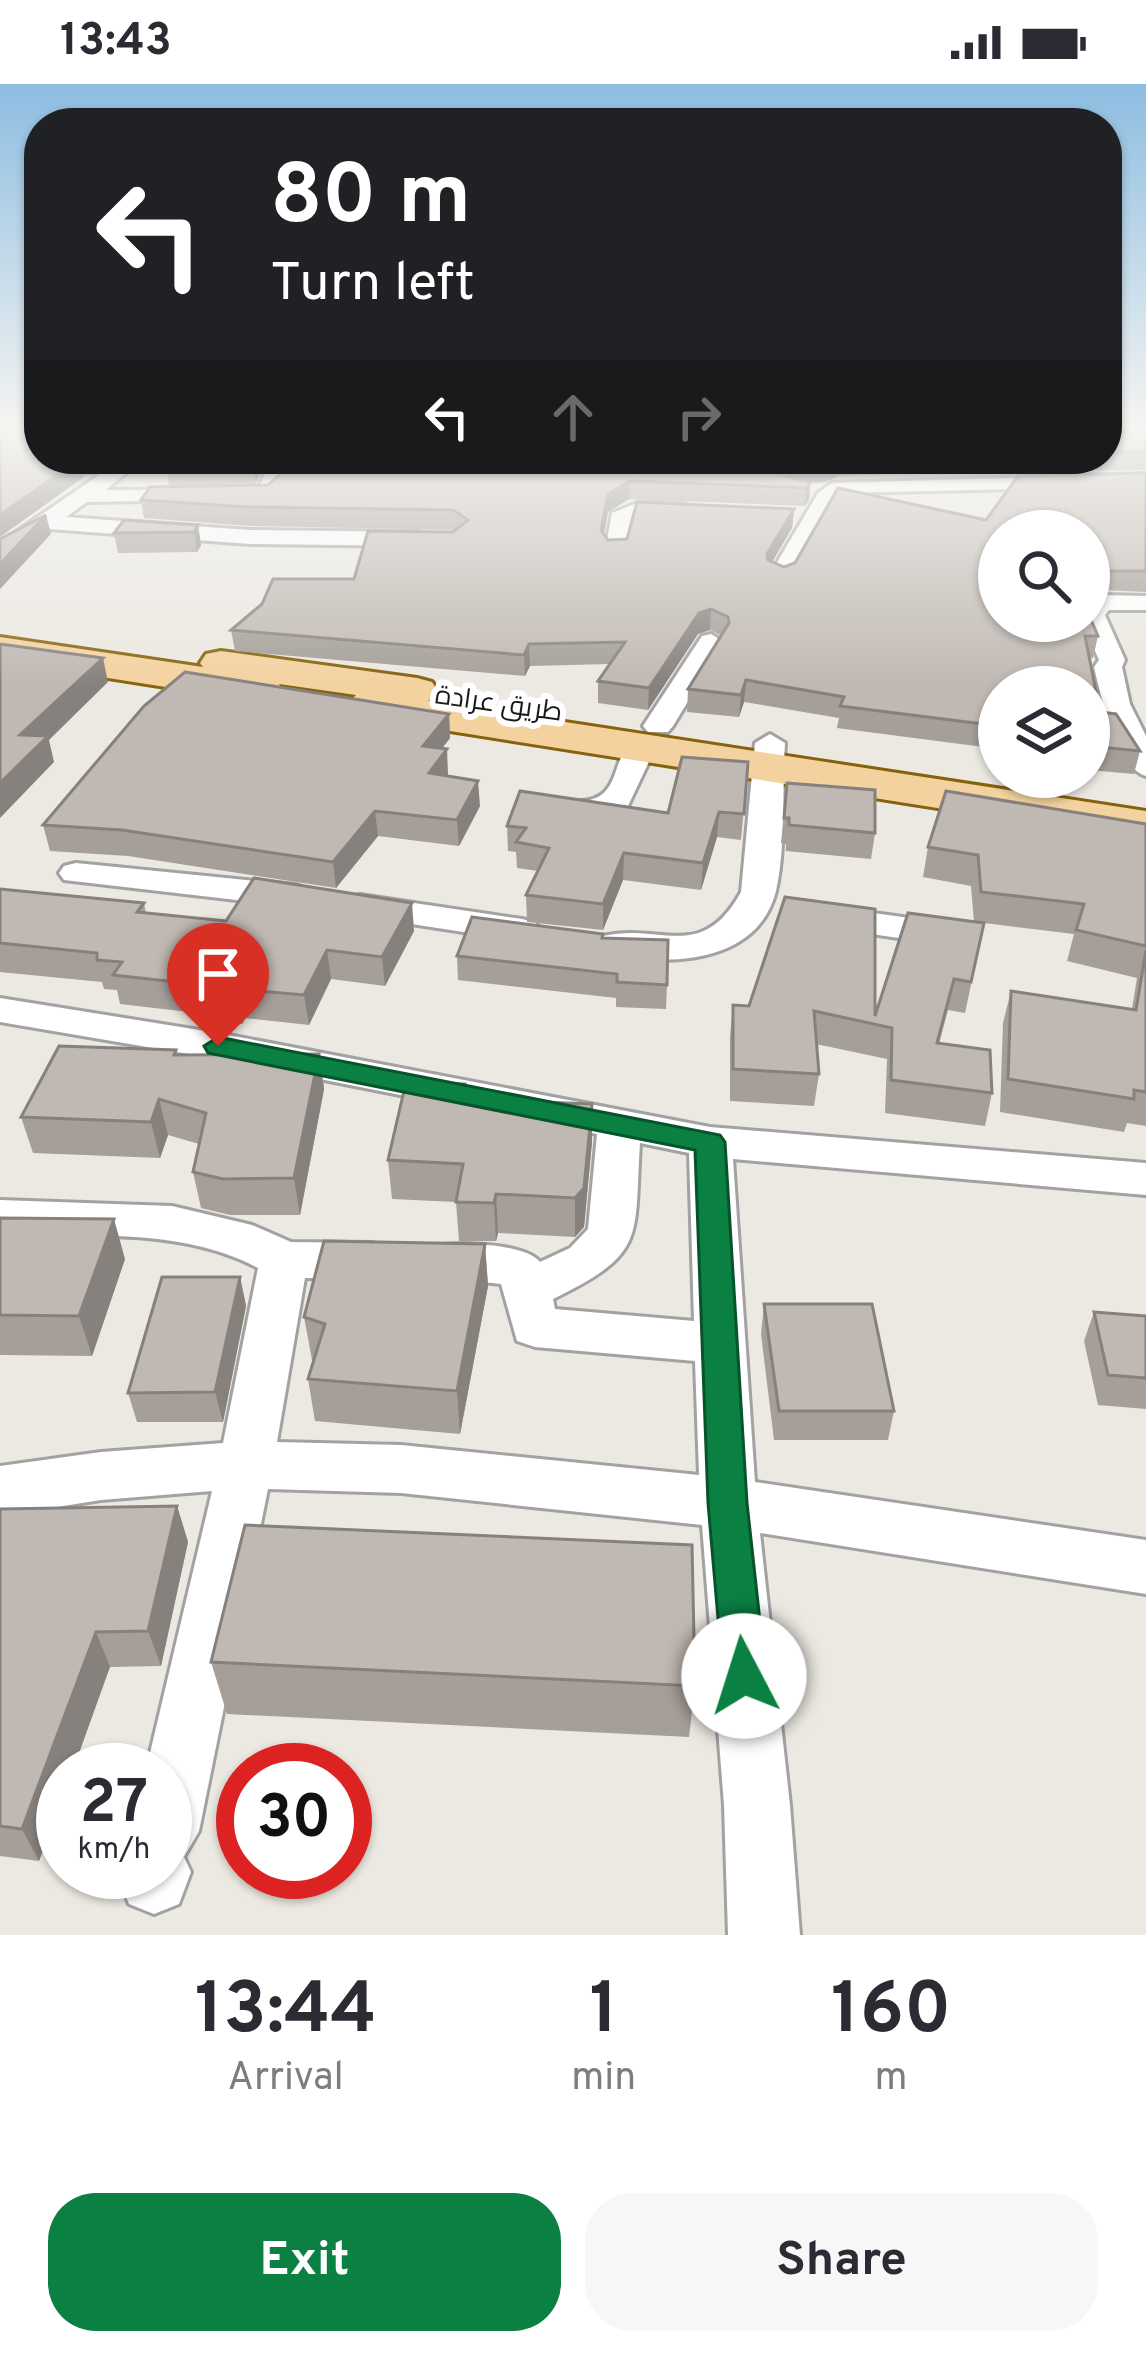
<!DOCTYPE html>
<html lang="en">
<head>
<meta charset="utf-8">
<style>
	:root { --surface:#fff; --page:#f7f7f7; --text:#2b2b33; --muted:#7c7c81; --accent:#0b8043 }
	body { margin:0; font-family:Overpass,Cairo,sans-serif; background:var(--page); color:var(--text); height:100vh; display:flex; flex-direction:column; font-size:45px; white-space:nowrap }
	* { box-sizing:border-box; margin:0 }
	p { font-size:39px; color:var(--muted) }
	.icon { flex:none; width:66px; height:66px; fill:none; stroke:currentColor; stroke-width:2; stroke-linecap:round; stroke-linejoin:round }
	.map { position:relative; height:1851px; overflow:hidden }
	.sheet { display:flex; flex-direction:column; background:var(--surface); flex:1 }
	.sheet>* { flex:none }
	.guide { position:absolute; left:24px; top:24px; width:1098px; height:366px; border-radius:48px; box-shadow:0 3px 9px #0004; background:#202124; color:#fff; overflow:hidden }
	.buttons { position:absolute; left:978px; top:426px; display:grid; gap:24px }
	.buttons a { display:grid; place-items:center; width:132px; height:132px; border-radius:50%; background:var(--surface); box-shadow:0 3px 9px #0004; font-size:60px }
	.speed { position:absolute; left:36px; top:1659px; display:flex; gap:24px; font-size:60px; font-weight:700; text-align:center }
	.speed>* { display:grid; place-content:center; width:156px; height:156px; border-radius:50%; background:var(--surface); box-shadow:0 3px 9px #0004; line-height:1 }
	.speed small { font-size:30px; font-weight:400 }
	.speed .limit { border:18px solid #d22; background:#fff; color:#111 }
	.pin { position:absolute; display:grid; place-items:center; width:102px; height:102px; color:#fff; margin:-123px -51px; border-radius:50% 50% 50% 0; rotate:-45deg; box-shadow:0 0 12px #0007 }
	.pin .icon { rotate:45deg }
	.me { position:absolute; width:132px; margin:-66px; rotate:355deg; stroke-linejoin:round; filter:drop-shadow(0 0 9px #0008) }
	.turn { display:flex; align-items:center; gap:42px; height:252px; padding:0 48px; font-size:54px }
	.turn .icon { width:156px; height:156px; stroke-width:2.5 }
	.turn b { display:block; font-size:84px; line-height:102px }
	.lanes { display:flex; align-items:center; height:114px; padding:0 48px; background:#0003; justify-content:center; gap:60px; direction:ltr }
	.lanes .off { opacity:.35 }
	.eta { display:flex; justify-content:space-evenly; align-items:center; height:204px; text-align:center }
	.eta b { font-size:72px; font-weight:700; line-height:84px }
	.button { display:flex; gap:24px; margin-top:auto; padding:24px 48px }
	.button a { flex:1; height:138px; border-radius:48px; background:var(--accent); color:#fff; font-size:48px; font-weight:700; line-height:138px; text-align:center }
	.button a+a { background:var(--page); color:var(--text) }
	.status { display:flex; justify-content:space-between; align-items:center; height:84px; padding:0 60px; background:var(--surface); direction:ltr }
	.status svg { height:33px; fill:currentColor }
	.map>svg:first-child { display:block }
</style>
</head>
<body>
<div class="status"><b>13:43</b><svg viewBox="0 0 49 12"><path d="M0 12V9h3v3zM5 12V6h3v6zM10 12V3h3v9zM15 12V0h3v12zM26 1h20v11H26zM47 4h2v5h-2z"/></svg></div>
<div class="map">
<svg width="1146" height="1851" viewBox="0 0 1146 1851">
	<rect width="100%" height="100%" fill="#ece9e2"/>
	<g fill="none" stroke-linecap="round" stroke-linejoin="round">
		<defs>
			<g id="minor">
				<path d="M 272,375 L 292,375 L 284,401 L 270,415 L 87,418 L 66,433 L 250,446 L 420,448 L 431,455 L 420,462 L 250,460 L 49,445 L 0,476 L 0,459 L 102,389 L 59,387 L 59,379 L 117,379 L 126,389 L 106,406 L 258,405 Z"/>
				<path d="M 1146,390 L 1146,402 L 843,409 L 836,413 L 789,497 L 773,497 L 769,492 L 818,409 L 832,399 Z"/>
				<path d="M 640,418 L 684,420 L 695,426 L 684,432 L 633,433 L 624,471 L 608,471 L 605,466 L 612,429 Z"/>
				<path d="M 1102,511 L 1146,512 L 1146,526 L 1109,526 L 1105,531 L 1125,576 L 1122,583 L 1130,620 L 1146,652 L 1146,692 C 1118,685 1100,610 1094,583 L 1099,576 L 1082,537 L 1089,537 L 1089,518 Z"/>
				<path d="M 711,550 L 724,558 L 673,642 L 668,648 L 648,648 L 643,642 L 702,552 Z"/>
				<path d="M 770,650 L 785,659 C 782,704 786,764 776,807 C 757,882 663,883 603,868 L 598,860 L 603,852 C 661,838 701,880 741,808 L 755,659 Z"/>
				<path d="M 640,656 L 655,665 L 628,722 L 597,735 L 552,733 L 547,726 L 552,719 C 568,715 587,721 601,711 C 621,697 614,662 640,656 Z"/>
				<path d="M 76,779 L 296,801 L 308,805 L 314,812 L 308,819 L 296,823 L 64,796 L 59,789 L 64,782 Z"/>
				<path d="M 360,811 L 522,835 L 535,838 L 540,846 L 535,854 L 522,857 L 347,830 L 342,822 L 347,814 Z"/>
				<path d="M 822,822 L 954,840 L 967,843 L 972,851 L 967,859 L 954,862 L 809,841 L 804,833 L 809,825 Z"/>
				<path d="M 0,914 L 218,949 L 710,1043 L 1146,1079 L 1146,1111 L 733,1075 L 755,1398 L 1146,1456 L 1146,1510 L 760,1449 L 790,1721 L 800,1851 L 728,1851 L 724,1721 L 702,1441 L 401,1409 L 268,1405 L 199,1747 L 184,1773 L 191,1788 L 179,1820 L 154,1830 L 129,1820 L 119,1795 L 121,1788 L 165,1788 L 165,1686 L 146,1686 L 212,1407 L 101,1416 L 0,1432 L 0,1382 L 101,1368 L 223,1359 L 258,1184 C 182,1143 84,1153 0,1150 L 0,1116 L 172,1122 L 252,1141 L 291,1158 L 371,1159 L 388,1164 L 395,1177 L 388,1190 L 371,1195 L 305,1194 L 277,1358 L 401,1361 L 699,1391 L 695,1277 L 535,1263 L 517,1257 L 501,1200 L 418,1191 L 411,1178 L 418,1165 C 443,1157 523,1157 540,1178 L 570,1164 L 588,1145 L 597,1050 L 218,975 L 0,938 ZM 640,1059 L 689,1069 L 694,1237 L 555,1225 L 553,1215 C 647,1169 634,1156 640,1059 Z"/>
			</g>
			<path id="primary" d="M 0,553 L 203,583 L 200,579 L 206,570 L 221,567 L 417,594 L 432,598 L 438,607 L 428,617 L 1146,727 L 1146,757 L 368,634 L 353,630 L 346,621 L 356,611 L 279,600 L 282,605 L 276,614 L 261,618 L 0,577 Z"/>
		</defs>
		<use href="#minor" stroke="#a2a2a2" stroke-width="6"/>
		<use href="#primary" stroke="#86620d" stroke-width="6"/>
		<use href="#minor" fill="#fff" fill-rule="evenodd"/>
		<use href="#primary" fill="#f3d2a0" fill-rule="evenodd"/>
	</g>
	<g fill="#a59e99">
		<path d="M 1107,344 L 1146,344 L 1146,386 L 1029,388 L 1030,384 L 839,392 L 825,398 L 810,399 L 809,416 L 805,422 L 629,415 L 608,428 L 604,450 L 608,456 L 627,455 L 794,425 L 792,444 L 772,478 L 784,483 L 986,436 L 1146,389 L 1146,508 L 1102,506 L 1089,514 L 1089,447 L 999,447 L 1098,552 L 1093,574 L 1089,574 L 1100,628 L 1140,667 L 1134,690 L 1089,686 L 1089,603 L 999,603 L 999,665 L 837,644 L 839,634 L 744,618 L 739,633 L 687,628 L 688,605 L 722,552 L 710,546 L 698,550 L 648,626 L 598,619 L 598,597 L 610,580 L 530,582 L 525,592 L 235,567 L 231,546 L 354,495 L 456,446 L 250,442 L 144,434 L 141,416 L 268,401 L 286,385 L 289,375 L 1107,375 Z"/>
		<path d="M 172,375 L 267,375 L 255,401 L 169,401 L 166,383 Z"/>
		<path d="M 198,441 L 201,461 L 197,468 L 118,469 L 114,449 Z"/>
		<path d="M 449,630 L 450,654 L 441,665 L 448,690 L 447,692 L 480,722 L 459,762 L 378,752 L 336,804 L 128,772 L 50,767 L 43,741 Z"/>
		<path d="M 748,678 L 741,756 L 717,753 L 701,806 L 623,796 L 603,846 L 527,838 L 526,811 L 538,787 L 517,784 L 516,768 L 508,767 L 507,742 L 668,729 Z"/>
		<path d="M 787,699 L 875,749 L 871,775 L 786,767 L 786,760 L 781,759 Z"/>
		<path d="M 1146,740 L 1146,1042 L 1127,1039 L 1124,1048 L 1000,1028 L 1003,939 L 1011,907 L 1132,925 L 1137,894 L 1067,877 L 1074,850 L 984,839 L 965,929 L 948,926 L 939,960 L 992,1009 L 985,1042 L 885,1029 L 887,975 L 816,960 L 819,990 L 814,1022 L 730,1017 L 730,952 L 733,921 L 875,932 L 974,838 L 971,802 L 923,793 L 928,763 Z"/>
		<path d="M 0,805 L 144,819 L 146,829 L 226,837 L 414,847 L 385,902 L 331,895 L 309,941 L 245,934 L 242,940 L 207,937 L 206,930 L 120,920 L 117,906 L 104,905 L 102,898 L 0,888 Z"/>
		<path d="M 603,854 L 667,901 L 666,925 L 616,923 L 616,914 L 458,896 L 457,872 Z"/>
		<path d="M 177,970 L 319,970 L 324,1005 L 300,1131 L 230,1131 L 201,1124 L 193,1088 L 199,1060 L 168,1051 L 160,1074 L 33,1069 L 21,1033 Z"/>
		<path d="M 466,1015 L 592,1058 L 584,1143 L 575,1153 L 498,1149 L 496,1157 L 459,1157 L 456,1118 L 392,1115 L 388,1076 Z"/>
		<path d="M 0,1134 L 125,1175 L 92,1272 L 0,1271 Z"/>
		<path d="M 485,1160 L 488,1202 L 460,1350 L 315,1337 L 308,1295 L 314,1276 L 312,1276 L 304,1233 Z"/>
		<path d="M 240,1193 L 246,1222 L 223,1338 L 137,1338 L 128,1309 Z"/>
		<path d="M 764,1220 L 894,1327 L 888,1356 L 774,1356 L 761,1250 Z"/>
		<path d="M 1094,1228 L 1146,1232 L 1146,1325 L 1098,1321 L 1084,1257 Z"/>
		<path d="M 177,1422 L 188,1458 L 161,1582 L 110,1583 L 63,1686 L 63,1712 L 39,1777 L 0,1772 L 0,1425 Z"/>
		<path d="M 211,1578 L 695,1602 L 689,1653 L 227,1630 Z"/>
	</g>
	<g fill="#86817d">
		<path d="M 80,375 L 84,393 L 0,453 L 0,431 Z"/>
		<path d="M 257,375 L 267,375 L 255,401 L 253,383 Z"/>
		<path d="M 841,375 L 839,392 L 825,398 L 810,399 L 809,416 L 805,422 L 806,404 L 754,385 Z"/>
		<path d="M 630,397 L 629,415 L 608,428 L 601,465 L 601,446 L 608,410 Z"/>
		<path d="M 794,425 L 792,444 L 765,490 L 767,470 Z"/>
		<path d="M 46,431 L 51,450 L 0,505 L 0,480 Z"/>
		<path d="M 198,441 L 201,461 L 197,468 L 194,448 Z"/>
		<path d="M 1107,487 L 1102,506 L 1089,514 L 1090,496 Z"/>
		<path d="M 711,525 L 710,546 L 698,550 L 648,626 L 649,604 L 699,529 Z"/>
		<path d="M 529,560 L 530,582 L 525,592 L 524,571 Z"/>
		<path d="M 103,574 L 108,598 L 49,656 L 54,678 L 0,734 L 0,699 L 20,651 Z"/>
		<path d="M 746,596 L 744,618 L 739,633 L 741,611 Z"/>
		<path d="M 449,630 L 450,654 L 425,687 L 423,662 Z"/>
		<path d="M 447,665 L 448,690 L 431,714 L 429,689 Z"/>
		<path d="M 478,697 L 480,722 L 459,762 L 457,736 Z"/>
		<path d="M 375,727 L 378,752 L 336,804 L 333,778 Z"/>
		<path d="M 719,728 L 717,753 L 701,806 L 703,779 Z"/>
		<path d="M 624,769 L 623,796 L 603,846 L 603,820 Z"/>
		<path d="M 412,819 L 414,847 L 385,902 L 382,873 Z"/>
		<path d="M 327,866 L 331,895 L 309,941 L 304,911 Z"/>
		<path d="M 239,905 L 245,934 L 242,940 L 237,910 Z"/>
		<path d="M 319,970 L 324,1005 L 300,1131 L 294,1094 Z"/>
		<path d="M 159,1015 L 168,1051 L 160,1074 L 151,1038 Z"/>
		<path d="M 592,1020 L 592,1058 L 584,1143 L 575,1153 L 575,1114 Z"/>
		<path d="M 496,1110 L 498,1149 L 496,1157 L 494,1119 Z"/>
		<path d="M 114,1135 L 125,1175 L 92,1272 L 79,1232 Z"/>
		<path d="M 485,1160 L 488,1202 L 460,1350 L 457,1307 Z"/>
		<path d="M 240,1193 L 246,1222 L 223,1338 L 215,1308 Z"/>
		<path d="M 177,1422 L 188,1458 L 161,1582 L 148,1547 Z"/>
		<path d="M 96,1548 L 110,1583 L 73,1686 L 63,1686 L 63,1712 L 39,1777 L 22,1745 Z"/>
	</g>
	<g fill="#c0b8b2" stroke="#86817d" stroke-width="3">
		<path d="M 0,344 L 39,344 L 39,375 L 80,375 L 0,431 Z"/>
		<path d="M 1107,344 L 1146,344 L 1146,368 L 1107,369 Z"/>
		<path d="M 172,375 L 257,375 L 253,383 L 166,383 Z"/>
		<path d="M 289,375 L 841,375 L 827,380 L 754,385 L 811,398 L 806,404 L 630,397 L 608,410 L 601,446 L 608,456 L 627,455 L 637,418 L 794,425 L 767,470 L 768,476 L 784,483 L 795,479 L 838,404 L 986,436 L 1018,392 L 1146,389 L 1146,487 L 1107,487 L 1089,496 L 1089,447 L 999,447 L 999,537 L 1089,537 L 1089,531 L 1098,552 L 1085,552 L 1100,628 L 1116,630 L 1140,667 L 1089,662 L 1089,603 L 999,603 L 999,642 L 840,622 L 844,613 L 746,596 L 741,611 L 688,605 L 729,539 L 728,533 L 711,525 L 699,529 L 649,604 L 598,597 L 625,558 L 529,560 L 524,571 L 231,546 L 262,520 L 273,495 L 354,495 L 368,447 L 453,448 L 468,436 L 453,426 L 248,423 L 141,416 L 150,403 L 268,401 L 286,385 Z"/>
		<path d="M 46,431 L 0,480 L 0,455 Z"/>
		<path d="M 124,436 L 198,441 L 194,448 L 114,449 Z"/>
		<path d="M 0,560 L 103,574 L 20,651 L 48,652 L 0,699 Z"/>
		<path d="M 185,588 L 449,630 L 423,662 L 447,665 L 429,689 L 478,697 L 457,736 L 375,727 L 333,778 L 122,746 L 43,741 L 144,622 Z"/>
		<path d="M 682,673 L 748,678 L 744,730 L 719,728 L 703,779 L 624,769 L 603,820 L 526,811 L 549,764 L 516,758 L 526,744 L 507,742 L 520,707 L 668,729 Z"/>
		<path d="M 787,699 L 875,706 L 875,749 L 789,741 L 789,734 L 784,734 Z"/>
		<path d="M 946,707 L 1146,740 L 1146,862 L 1076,846 L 1084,820 L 981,808 L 978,771 L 928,763 Z"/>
		<path d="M 254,794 L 412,819 L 382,873 L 327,866 L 304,911 L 239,905 L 237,910 L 201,908 L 204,901 L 113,891 L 122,878 L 97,876 L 97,869 L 0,859 L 0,805 L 144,819 L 137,828 L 226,837 Z"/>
		<path d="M 785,813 L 875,825 L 875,932 L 908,829 L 984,839 L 971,898 L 954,895 L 937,959 L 990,966 L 992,1009 L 891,996 L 892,944 L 814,927 L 819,990 L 733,985 L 733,921 L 749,922 Z"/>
		<path d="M 472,833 L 603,850 L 602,854 L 668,856 L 667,901 L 617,898 L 617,890 L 457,872 Z"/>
		<path d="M 1146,866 L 1146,1008 L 1134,1006 L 1134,1015 L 1008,995 L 1011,907 L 1136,926 Z"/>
		<path d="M 59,962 L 176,966 L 174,971 L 319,970 L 294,1094 L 223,1095 L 193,1088 L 206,1029 L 159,1015 L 151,1038 L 21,1033 Z"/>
		<path d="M 406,998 L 465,1000 L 463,1015 L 592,1020 L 584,1104 L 575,1114 L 496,1110 L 494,1119 L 456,1118 L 463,1080 L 388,1076 Z"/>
		<path d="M 0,1134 L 114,1135 L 79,1232 L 0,1231 Z"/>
		<path d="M 324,1157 L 485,1160 L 457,1307 L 308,1295 L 325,1240 L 304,1233 Z"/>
		<path d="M 162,1193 L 240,1193 L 215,1308 L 128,1309 Z"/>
		<path d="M 764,1220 L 872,1220 L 894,1327 L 779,1327 Z"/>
		<path d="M 1094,1228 L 1146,1232 L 1146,1294 L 1108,1291 Z"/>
		<path d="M 177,1422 L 148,1547 L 96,1548 L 22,1745 L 0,1742 L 0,1425 Z"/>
		<path d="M 245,1441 L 692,1461 L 695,1602 L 211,1578 Z"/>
	</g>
	<linearGradient id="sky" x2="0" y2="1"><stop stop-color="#8dbde1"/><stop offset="0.57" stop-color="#f6f5f2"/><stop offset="1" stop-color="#f6f5f2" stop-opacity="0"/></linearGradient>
	<rect width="1146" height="603" fill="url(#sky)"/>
	<path fill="#0b8043" stroke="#07532c" stroke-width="3" d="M 218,953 L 720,1051 L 725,1058 L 747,1419 L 766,1592 L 760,1607 L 744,1613 L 729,1607 L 723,1592 L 708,1419 L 695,1066 L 208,969 L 204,962 Z"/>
	<g text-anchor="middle" stroke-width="12" stroke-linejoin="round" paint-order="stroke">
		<g font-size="27" fill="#1b1b1b" stroke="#fff">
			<text transform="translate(499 619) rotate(8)" y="9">طريق عرادة</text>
		</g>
	</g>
</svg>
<div class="buttons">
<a><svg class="icon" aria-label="search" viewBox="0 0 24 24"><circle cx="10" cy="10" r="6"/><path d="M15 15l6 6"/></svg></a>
<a><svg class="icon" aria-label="layers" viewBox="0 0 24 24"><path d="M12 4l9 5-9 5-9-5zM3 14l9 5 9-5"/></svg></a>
</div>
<div class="speed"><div>27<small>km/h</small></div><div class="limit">30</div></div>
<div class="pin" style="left:218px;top:962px;background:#d93025"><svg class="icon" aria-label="arrive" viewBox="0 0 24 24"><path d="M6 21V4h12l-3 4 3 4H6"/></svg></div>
<svg class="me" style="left:744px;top:1592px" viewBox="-20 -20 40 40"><circle r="19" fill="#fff"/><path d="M0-13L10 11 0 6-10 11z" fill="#0b8043"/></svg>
<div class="guide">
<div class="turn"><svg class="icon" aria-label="left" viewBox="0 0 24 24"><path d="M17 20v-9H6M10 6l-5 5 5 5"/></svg><div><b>80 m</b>Turn left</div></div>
<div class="lanes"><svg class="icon" aria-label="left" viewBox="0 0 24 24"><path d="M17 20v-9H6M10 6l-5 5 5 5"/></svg><svg class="icon off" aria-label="ahead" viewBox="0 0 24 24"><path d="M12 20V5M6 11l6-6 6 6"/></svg><svg class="icon off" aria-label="right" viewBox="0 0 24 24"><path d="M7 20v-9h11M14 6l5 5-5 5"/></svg></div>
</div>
</div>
<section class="sheet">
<div class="eta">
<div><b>13:44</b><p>Arrival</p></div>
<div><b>1</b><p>min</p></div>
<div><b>160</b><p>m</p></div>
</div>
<div class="button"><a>Exit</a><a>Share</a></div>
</section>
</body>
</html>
